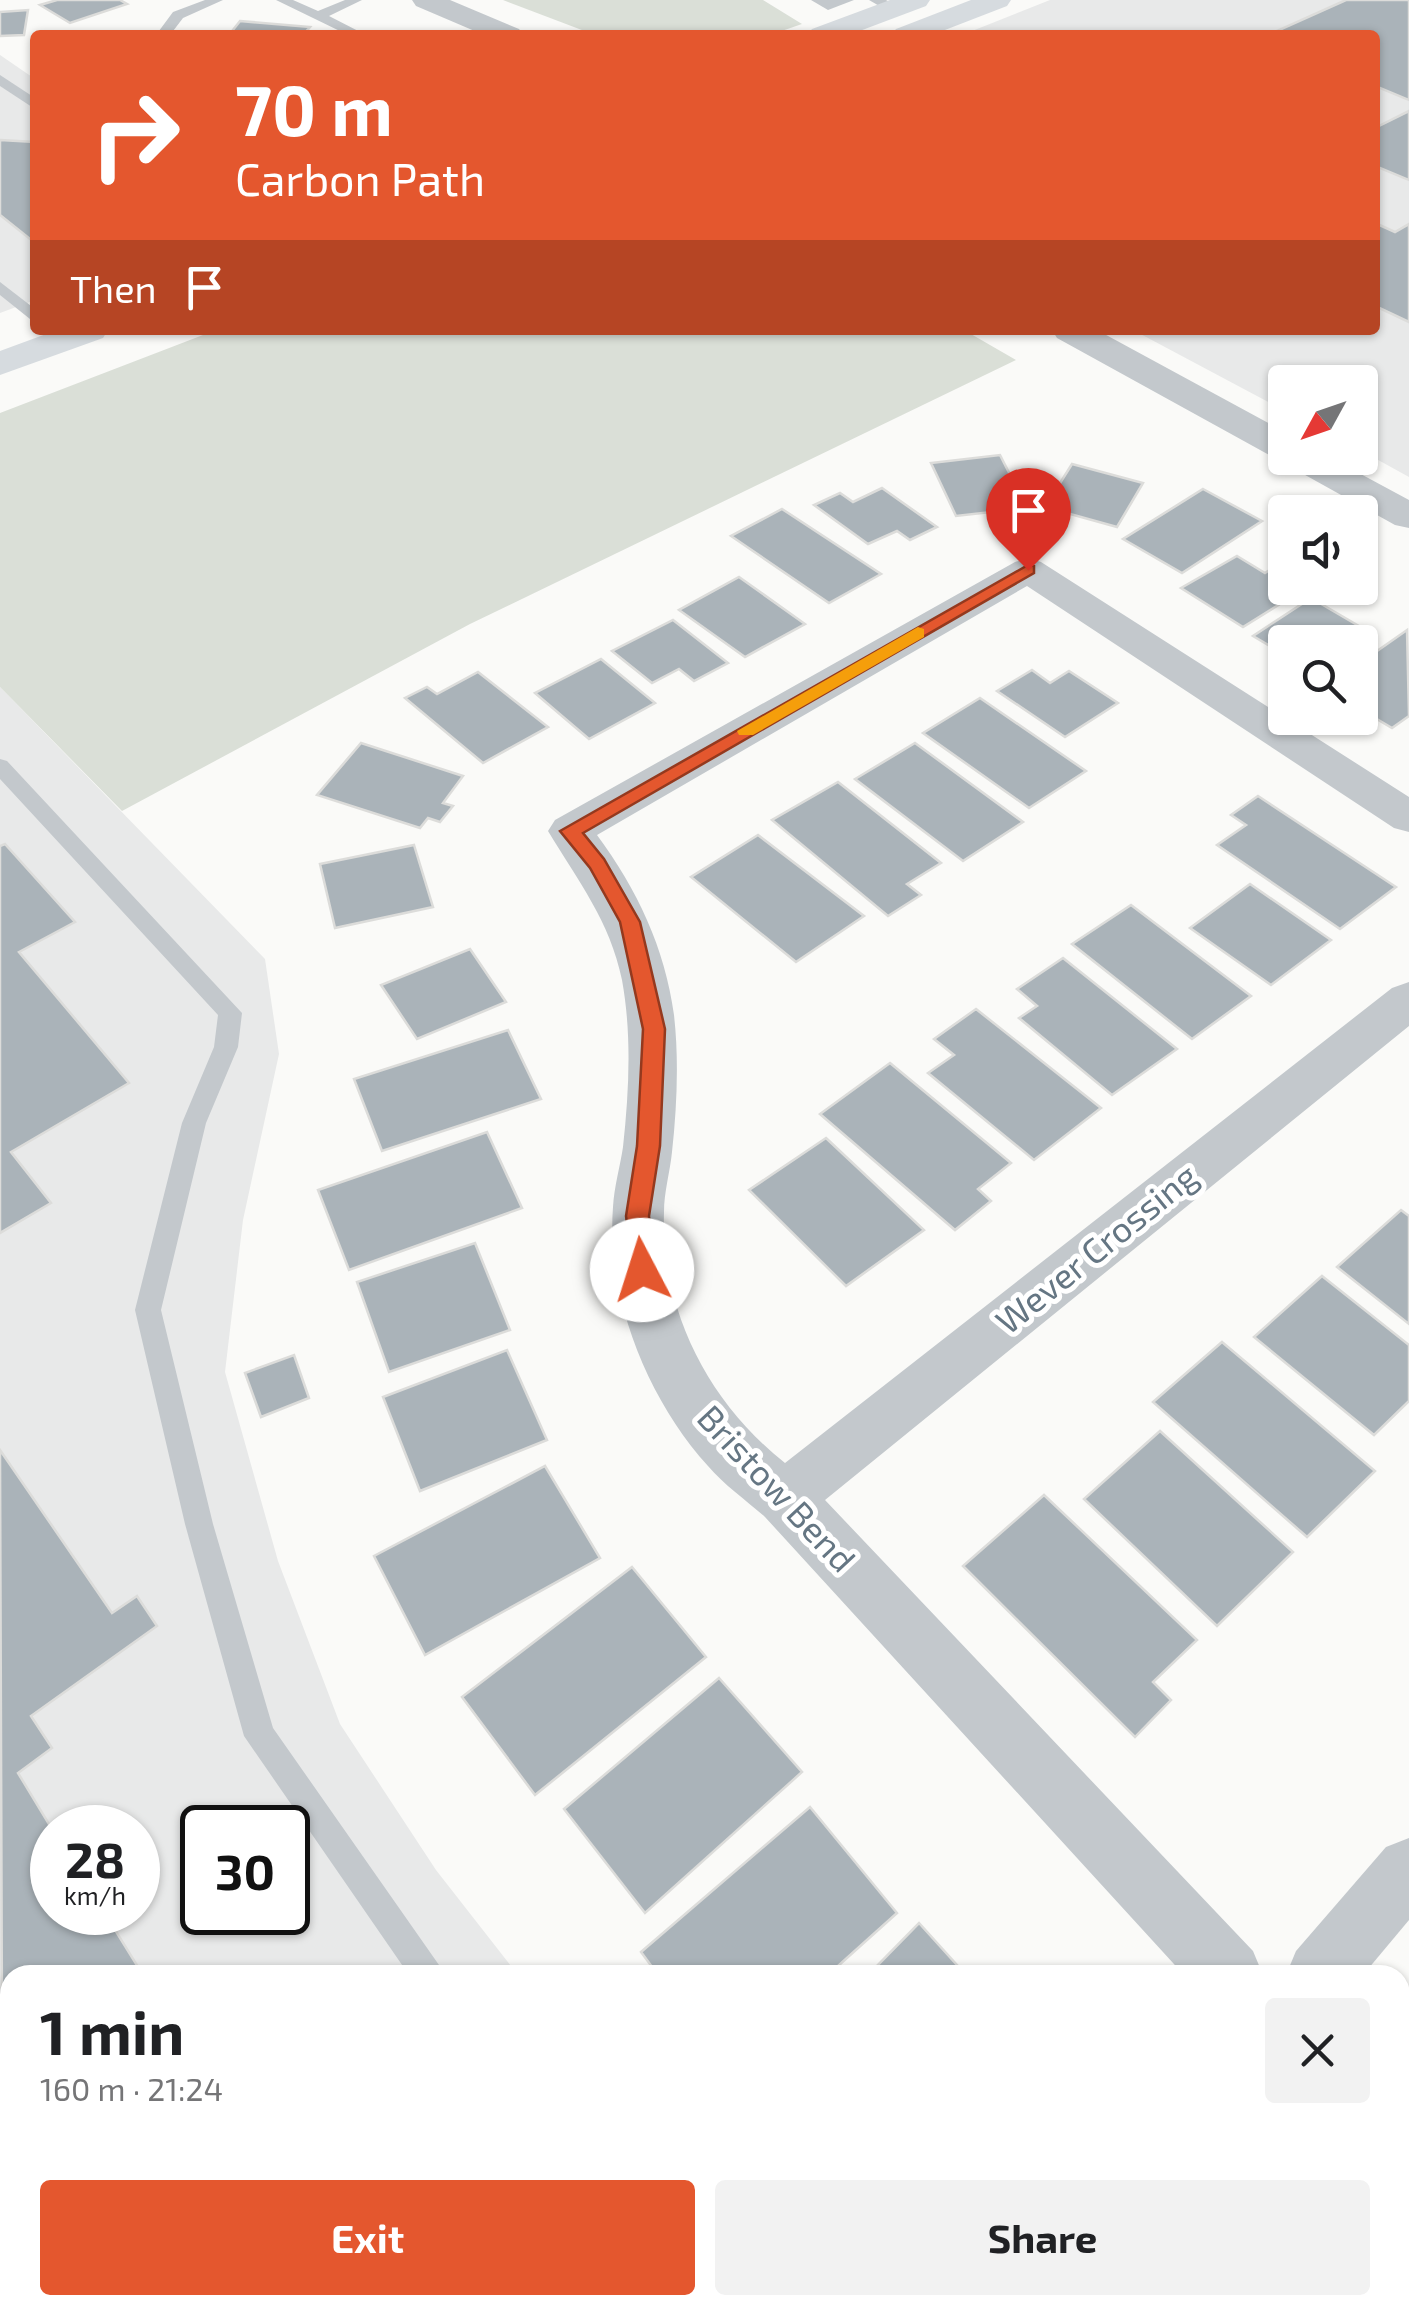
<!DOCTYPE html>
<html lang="en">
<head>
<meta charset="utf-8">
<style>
	:root { --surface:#fff; --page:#f2f2f2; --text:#202124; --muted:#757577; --accent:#e4572e }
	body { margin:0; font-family:"Exo 2",sans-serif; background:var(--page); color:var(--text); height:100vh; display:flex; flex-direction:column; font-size:38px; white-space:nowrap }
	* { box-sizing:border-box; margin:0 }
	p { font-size:32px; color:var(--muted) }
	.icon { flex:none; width:55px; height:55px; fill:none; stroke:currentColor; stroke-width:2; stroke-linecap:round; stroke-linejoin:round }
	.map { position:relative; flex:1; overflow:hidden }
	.panel { position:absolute; left:0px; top:1965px; width:1410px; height:350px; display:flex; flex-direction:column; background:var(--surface); border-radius:30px 30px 0 0; box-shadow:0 2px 8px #0004 }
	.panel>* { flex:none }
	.guide { position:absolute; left:30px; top:30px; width:1350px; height:305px; border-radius:10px; box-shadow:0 2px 8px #0004; background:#e4572e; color:#fff; overflow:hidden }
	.needle { width:65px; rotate:230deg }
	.fabs { position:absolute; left:1268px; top:365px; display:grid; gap:20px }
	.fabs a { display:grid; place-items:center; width:110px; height:110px; border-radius:10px; background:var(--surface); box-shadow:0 2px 8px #0004; font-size:50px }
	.speed { position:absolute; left:30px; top:1805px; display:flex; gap:20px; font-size:50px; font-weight:700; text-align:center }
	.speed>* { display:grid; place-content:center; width:130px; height:130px; border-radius:50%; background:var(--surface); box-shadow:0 2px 8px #0004; line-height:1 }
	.speed small { font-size:25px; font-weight:400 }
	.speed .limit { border:5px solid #111; border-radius:15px; background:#fff; color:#111 }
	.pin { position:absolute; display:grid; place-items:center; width:85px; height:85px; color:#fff; margin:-102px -42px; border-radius:50% 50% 50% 0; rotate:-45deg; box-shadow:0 0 10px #0007 }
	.pin .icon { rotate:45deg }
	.me { position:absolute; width:110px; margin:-55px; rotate:355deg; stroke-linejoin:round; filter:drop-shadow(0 0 8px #0008) }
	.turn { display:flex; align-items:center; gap:35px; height:210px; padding:0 40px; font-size:45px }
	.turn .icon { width:130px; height:130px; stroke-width:2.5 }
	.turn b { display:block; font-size:70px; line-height:85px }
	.then { display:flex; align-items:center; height:95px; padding:0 40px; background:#0003; gap:20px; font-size:38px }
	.round { display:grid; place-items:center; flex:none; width:105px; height:105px; border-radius:10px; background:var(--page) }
	.overview { display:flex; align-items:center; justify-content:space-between; height:170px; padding:0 40px }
	h1 { font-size:60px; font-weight:700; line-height:75px }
	.button { display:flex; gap:20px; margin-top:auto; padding:20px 40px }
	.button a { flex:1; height:115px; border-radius:10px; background:var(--accent); color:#fff; font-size:40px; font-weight:700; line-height:115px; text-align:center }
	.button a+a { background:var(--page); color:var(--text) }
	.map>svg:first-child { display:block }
</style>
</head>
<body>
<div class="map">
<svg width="1409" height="2315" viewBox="0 0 1409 2315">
	<rect width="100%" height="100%" fill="#fafaf8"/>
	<g fill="#e8e9e9" fill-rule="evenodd">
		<path d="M 1050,0 L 1409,0 L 1409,477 L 1360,450 L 1360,382 L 1285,382 L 1285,411 L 1133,330 L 1375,330 L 1375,35 L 962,35 Z"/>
		<path d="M 0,55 L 35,79 L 35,300 L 0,313 Z"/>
		<path d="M 0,687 L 265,959 L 279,1054 L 243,1220 L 225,1372 L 278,1561 L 340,1724 L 436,1870 L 518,1975 L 10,1975 L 10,2305 L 778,2305 L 786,2315 L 0,2315 ZM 52,1828 L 138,1828 L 138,1912 L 52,1912 ZM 202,1828 L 288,1828 L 288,1912 L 202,1912 Z"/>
	</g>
	<g fill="#dadfd7">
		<path d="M 503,0 L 763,0 L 802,24 L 770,35 L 595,35 Z"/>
		<path d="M 216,330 L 964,330 L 1016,360 L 470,624 L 122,811 L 0,687 L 0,413 Z"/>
	</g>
	<g fill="#aab3b9" stroke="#dcdcda" stroke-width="2.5">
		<path d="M 57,0 L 120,0 L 127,4 L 70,23 L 40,5 Z"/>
		<path d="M 1346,0 L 1409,0 L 1409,100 L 1375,86 L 1375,35 L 1268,35 Z"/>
		<path d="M 28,10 L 24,35 L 0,36 L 0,12 Z"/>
		<path d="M 240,21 L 310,27 L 303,35 L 229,35 Z"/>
		<path d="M 1409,111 L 1409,180 L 1375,166 L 1375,128 Z"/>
		<path d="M 0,140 L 35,142 L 35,243 L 0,215 Z"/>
		<path d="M 1375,223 L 1395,232 L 1409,224 L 1409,322 L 1375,306 Z"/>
		<path d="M 1000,455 L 1027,508 L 956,516 L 931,463 Z"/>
		<path d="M 1072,464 L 1143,483 L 1117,527 L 1045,507 Z"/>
		<path d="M 882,488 L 937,527 L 910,540 L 897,531 L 868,544 L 814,505 L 840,493 L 853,502 Z"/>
		<path d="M 1203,489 L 1262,521 L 1182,573 L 1123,539 Z"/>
		<path d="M 782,509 L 881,574 L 829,603 L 731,536 Z"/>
		<path d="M 1237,556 L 1265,573 L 1271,569 L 1285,577 L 1285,588 L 1304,589 L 1243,627 L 1181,588 Z"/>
		<path d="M 739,577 L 805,624 L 745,657 L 679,610 Z"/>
		<path d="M 1311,598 L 1376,636 L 1360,646 L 1360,642 L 1285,642 L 1285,655 L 1253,636 Z"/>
		<path d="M 673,620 L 728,663 L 694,681 L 679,669 L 652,683 L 612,651 Z"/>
		<path d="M 1407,630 L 1409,716 L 1392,728 L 1360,709 L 1360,663 Z"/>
		<path d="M 601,659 L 655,703 L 589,739 L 535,693 Z"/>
		<path d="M 1032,670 L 1050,683 L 1069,671 L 1118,703 L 1065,737 L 997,691 Z"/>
		<path d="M 478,672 L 548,727 L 483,763 L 405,698 L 427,687 L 437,694 Z"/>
		<path d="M 980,698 L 1086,771 L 1029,808 L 923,733 Z"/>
		<path d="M 361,743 L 463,776 L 443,803 L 453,806 L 440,822 L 428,818 L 420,828 L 317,795 Z"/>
		<path d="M 915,743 L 1023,822 L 963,861 L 855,779 Z"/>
		<path d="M 838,782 L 941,863 L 907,884 L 921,895 L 888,916 L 772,820 Z"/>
		<path d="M 1258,796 L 1396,887 L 1340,929 L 1217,845 L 1246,825 L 1231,815 Z"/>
		<path d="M 758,835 L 864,916 L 796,962 L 691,877 Z"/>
		<path d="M 5,844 L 75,922 L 19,952 L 129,1083 L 11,1152 L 51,1203 L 0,1233 L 0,846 Z"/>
		<path d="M 414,845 L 433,907 L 335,928 L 320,864 Z"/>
		<path d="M 1250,884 L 1331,940 L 1271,985 L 1190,928 Z"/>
		<path d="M 1131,905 L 1251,996 L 1192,1039 L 1072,944 Z"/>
		<path d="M 470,949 L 506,1002 L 417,1039 L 381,985 Z"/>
		<path d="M 1063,958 L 1177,1049 L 1112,1095 L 1019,1018 L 1037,1006 L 1017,989 Z"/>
		<path d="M 976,1009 L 1101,1108 L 1034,1160 L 928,1073 L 954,1055 L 934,1039 Z"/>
		<path d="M 508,1030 L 541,1099 L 382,1151 L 354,1079 Z"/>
		<path d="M 890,1063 L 1011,1163 L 978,1189 L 991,1201 L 955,1230 L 820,1114 Z"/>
		<path d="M 487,1132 L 522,1208 L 349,1270 L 318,1190 Z"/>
		<path d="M 826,1138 L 924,1230 L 846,1286 L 749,1190 Z"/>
		<path d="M 1401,1210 L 1409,1216 L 1409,1324 L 1337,1267 Z"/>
		<path d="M 475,1243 L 510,1330 L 389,1372 L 357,1282 Z"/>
		<path d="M 1322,1276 L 1409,1345 L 1409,1401 L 1374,1435 L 1254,1337 Z"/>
		<path d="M 1222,1342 L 1375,1471 L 1307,1537 L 1153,1402 Z"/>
		<path d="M 507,1350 L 547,1440 L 420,1491 L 383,1397 Z"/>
		<path d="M 294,1355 L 309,1398 L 261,1417 L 245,1373 Z"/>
		<path d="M 1160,1431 L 1293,1552 L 1217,1626 L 1084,1499 Z"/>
		<path d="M 0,1450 L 112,1613 L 137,1596 L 157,1626 L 31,1716 L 52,1748 L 18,1773 L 52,1829 L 52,1912 L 104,1912 L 143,1975 L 10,1975 L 10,2305 L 550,2305 L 557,2315 L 3,2315 Z"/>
		<path d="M 545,1466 L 600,1558 L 425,1655 L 374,1556 Z"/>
		<path d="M 1044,1495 L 1197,1640 L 1153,1682 L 1171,1700 L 1135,1737 L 963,1566 Z"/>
		<path d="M 632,1567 L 706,1657 L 535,1795 L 462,1697 Z"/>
		<path d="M 719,1678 L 802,1772 L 645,1913 L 564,1809 Z"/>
		<path d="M 810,1807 L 897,1913 L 828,1975 L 658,1975 L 641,1952 Z"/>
		<path d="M 919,1923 L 966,1975 L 868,1975 Z"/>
	</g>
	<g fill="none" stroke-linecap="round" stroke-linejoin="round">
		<g fill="#c3c8cc" fill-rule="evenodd">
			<path d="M 205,0 L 223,0 L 183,18 L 170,35 L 156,35 L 173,12 Z"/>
			<path d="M 276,0 L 293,0 L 318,11 L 345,0 L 362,0 L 329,16 L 366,35 L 348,35 Z"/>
			<path d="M 811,0 L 854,0 L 828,10 Z"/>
			<path d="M 869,0 L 886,0 L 900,8 L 888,11 Z"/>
			<path d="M 0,75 L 35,98 L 35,109 L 0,86 Z"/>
			<path d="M 0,282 L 35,309 L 35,323 L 0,295 Z"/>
			<path d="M 0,759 L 7,761 L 242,1013 L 238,1047 L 206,1123 L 161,1310 L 213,1524 L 273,1728 L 446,1975 L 409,1975 L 244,1736 L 185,1524 L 135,1310 L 182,1123 L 214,1047 L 218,1015 L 0,779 Z"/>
			<path d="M 642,2305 L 681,2305 L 686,2315 L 646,2315 Z"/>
		</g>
		<g fill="#c3c8cc" fill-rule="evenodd">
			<path d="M 1028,558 L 1041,562 L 1409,797 L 1409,832 L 1394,828 L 1027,586 L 597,835 C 637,889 665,948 674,1015 C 679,1059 677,1107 672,1152 C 670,1172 664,1192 664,1212 C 661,1311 709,1403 785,1463 L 1392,988 L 1409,982 L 1409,1026 L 825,1500 L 1253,1951 L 1263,1975 L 1184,1975 L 765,1517 C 746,1500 724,1485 708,1466 C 648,1400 606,1297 613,1207 C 614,1187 620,1167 623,1147 C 629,1092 632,1035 622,980 C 610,921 578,881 548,831 L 555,820 L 1015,562 Z"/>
			<path d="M 1409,1838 L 1409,1920 L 1363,1975 L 1286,1975 L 1296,1951 L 1386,1847 Z"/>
			<path d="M 1400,2123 L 1409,2126 L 1409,2204 L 1400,2200 Z"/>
			<path d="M 1008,2305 L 1086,2305 L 1082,2315 L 1004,2315 Z"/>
		</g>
		<g fill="#c3c8cc" fill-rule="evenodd">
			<path d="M 412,0 L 450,0 L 519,29 L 524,35 L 484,35 L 416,6 Z"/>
			<path d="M 1052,330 L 1097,330 L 1285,432 L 1285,458 L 1331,458 L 1409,500 L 1409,528 L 1395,525 L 1289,466 L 1285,460 L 1271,456 L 1057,338 Z"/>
		</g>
		<g fill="#d6dbdf" fill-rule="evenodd">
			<path d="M 890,0 L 930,0 L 926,6 L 849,35 L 807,35 L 812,29 Z"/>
			<path d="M 971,0 L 1011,0 L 1007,6 L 932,35 L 891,35 L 896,29 Z"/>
			<path d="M 57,330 L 108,330 L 103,338 L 0,375 L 0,351 Z"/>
		</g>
	</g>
	<path fill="#e4572e" stroke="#94391e" stroke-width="2.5" d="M 1028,565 L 1034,566 L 1034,573 L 583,833 L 604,859 L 640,922 L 665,1029 L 660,1146 L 649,1216 L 654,1270 L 651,1277 L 634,1277 L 626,1216 L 637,1146 L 643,1029 L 620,922 L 590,868 L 560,831 Z"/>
	<path fill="#f59e0b" d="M 918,627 L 924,629 L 924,637 L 753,735 L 739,735 L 737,731 Z"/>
	<g text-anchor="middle" stroke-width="10" stroke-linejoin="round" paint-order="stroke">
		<g font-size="35" fill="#657683" stroke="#fff">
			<text transform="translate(1097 1249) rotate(-39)" y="12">Wever Crossing</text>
			<text transform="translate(776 1489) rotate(47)" y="12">Bristow Bend</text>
		</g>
	</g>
</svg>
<div class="fabs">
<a><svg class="needle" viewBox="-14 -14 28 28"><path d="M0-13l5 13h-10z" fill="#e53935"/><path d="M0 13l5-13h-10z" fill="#757577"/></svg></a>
<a><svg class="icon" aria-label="sound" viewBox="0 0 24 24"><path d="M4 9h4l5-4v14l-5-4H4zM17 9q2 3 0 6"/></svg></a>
<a><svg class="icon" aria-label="search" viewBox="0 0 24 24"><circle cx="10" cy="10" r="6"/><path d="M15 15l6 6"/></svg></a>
</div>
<div class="speed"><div>28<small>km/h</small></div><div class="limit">30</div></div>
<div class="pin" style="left:1028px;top:570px;background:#d93025"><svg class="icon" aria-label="arrive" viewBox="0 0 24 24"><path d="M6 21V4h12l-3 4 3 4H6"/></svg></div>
<svg class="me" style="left:642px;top:1270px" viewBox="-20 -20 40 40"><circle r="19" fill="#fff"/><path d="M0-13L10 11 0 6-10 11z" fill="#e4572e"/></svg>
<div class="guide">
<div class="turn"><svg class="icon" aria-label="right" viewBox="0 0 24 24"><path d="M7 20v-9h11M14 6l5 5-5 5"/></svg><div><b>70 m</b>Carbon Path</div></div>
<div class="then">Then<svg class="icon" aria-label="arrive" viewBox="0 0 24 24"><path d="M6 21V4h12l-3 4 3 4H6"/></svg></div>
</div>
<section class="panel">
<div class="overview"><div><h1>1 min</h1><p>160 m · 21:24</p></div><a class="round"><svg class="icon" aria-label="close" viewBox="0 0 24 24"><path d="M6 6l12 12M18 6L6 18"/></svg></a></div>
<div class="button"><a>Exit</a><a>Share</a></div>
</section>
</div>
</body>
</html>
